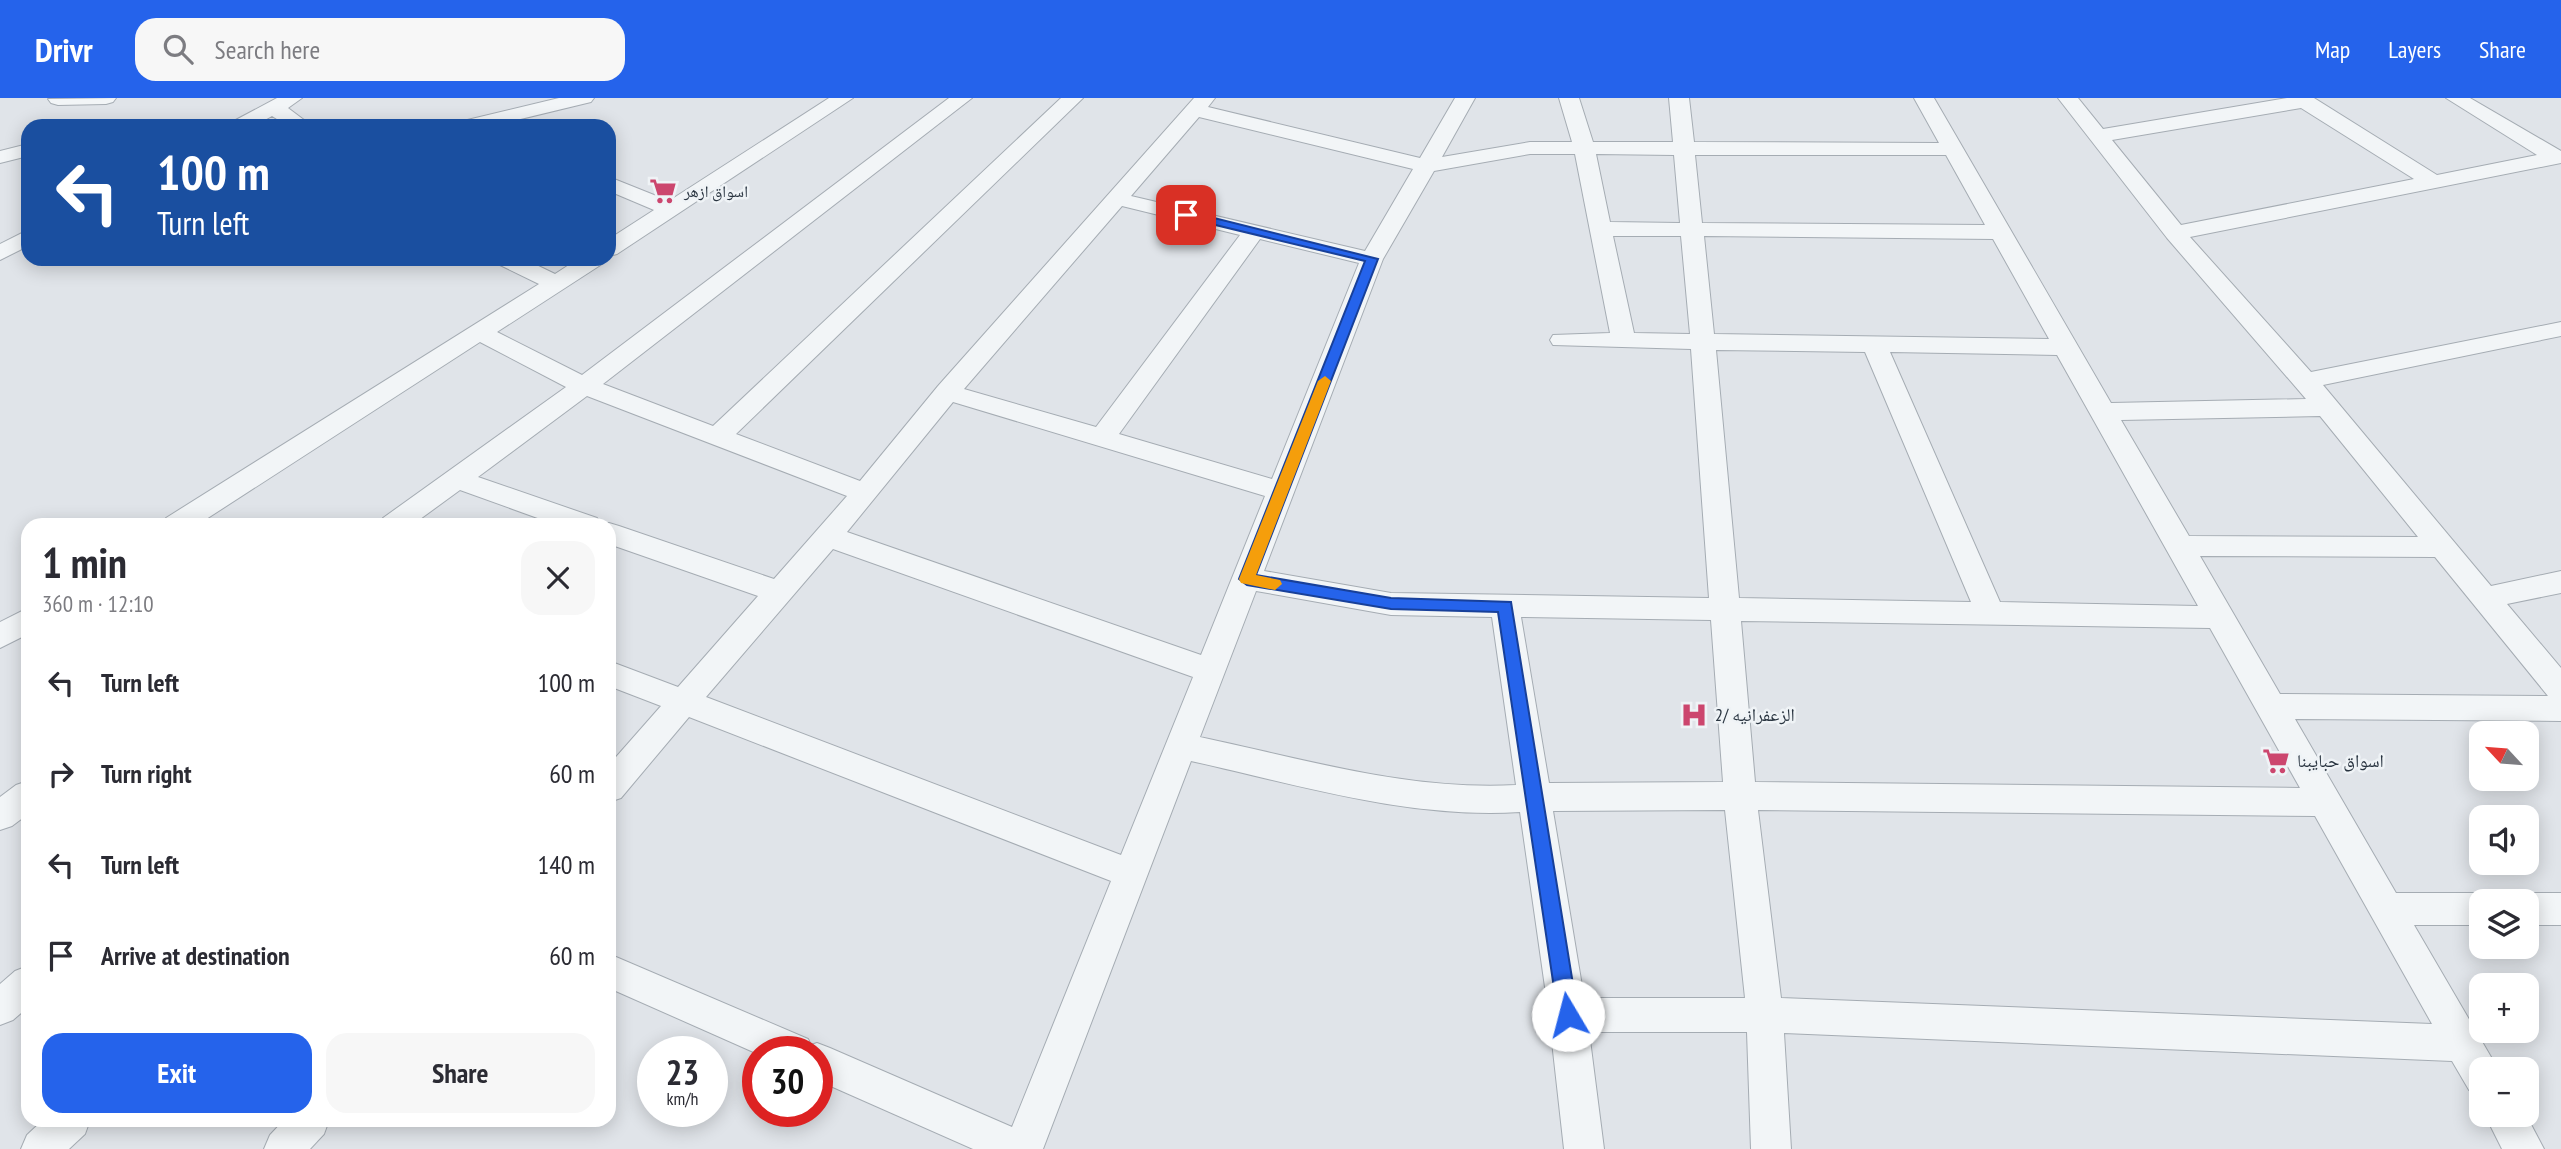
<!DOCTYPE html>
<html lang="en">
<head>
<meta charset="utf-8">
<style>
	:root { --surface:#fff; --page:#f7f7f7; --text:#2b2b33; --muted:#7c7c81; --accent:#2563eb }
	body { margin:0; font-family:"PT Sans Narrow","Noto Naskh Arabic",sans-serif; background:var(--page); color:var(--text); height:100vh; display:flex; flex-direction:column; font-size:26px; white-space:nowrap }
	* { box-sizing:border-box; margin:0 }
	p { font-size:23px; color:var(--muted) }
	.icon { flex:none; width:38px; height:38px; fill:none; stroke:currentColor; stroke-width:2; stroke-linecap:round; stroke-linejoin:round }
	.map { position:relative; flex:1; overflow:hidden }
	.details { position:absolute; left:21px; top:420px; width:595px; height:609px; display:flex; flex-direction:column; background:var(--surface); border-radius:21px; box-shadow:0 4px 18px #0003 }
	.details>* { flex:none }
	.hud { position:absolute; left:21px; top:21px; width:595px; height:147px; border-radius:21px; box-shadow:0 4px 18px #0003; background:#1a4fa0; color:#fff; overflow:hidden }
	.needle { width:46px; rotate:296deg }
	.controls { position:absolute; left:2469px; top:623px; display:grid; gap:14px }
	.controls a { display:grid; place-items:center; width:70px; height:70px; border-radius:14px; background:var(--surface); box-shadow:0 4px 18px #0003; font-size:35px }
	.speed { position:absolute; left:637px; top:938px; display:flex; gap:14px; font-size:35px; font-weight:700; text-align:center }
	.speed>* { display:grid; place-content:center; width:91px; height:91px; border-radius:50%; background:var(--surface); box-shadow:0 4px 18px #0003; line-height:1 }
	.speed small { font-size:18px; font-weight:400 }
	.speed .limit { border:10px solid #d22; background:#fff; color:#111 }
	.pin { position:absolute; display:grid; place-items:center; width:60px; height:60px; color:#fff; margin:-30px; border-radius:14px; box-shadow:0 4px 10px #0006 }
	.me { position:absolute; width:77px; margin:-38px; rotate:352deg; stroke-linejoin:round; filter:drop-shadow(0 0 5px #0008) }
	.turn { display:flex; align-items:center; gap:24px; height:147px; padding:0 21px; font-size:32px }
	.turn .icon { width:91px; height:91px; stroke-width:2.5 }
	.turn b { display:block; font-size:49px; line-height:60px }
	.round { display:grid; place-items:center; flex:none; width:74px; height:74px; border-radius:21px; background:var(--page) }
	.overview { display:flex; align-items:center; justify-content:space-between; height:119px; padding:0 21px }
	h1 { font-size:42px; font-weight:600; line-height:52px }
	.button { display:flex; gap:14px; margin-top:auto; padding:14px 21px }
	.button a { flex:1; height:80px; border-radius:21px; background:var(--accent); color:#fff; font-size:28px; font-weight:600; line-height:80px; text-align:center }
	.button a+a { background:var(--page); color:var(--text) }
	ul { padding:0; list-style:none }
	li { display:flex; align-items:center; gap:21px; height:91px; padding:0 21px }
	li div { flex:1 }
	li b { display:block; font-size:26px }
	li em { font-style:normal }
	header { display:flex; align-items:center; gap:42px; box-sizing:border-box; height:98px; padding:0 35px; background:var(--accent); color:#fff }
	header strong { font-size:33px }
	nav { display:flex; gap:38px; margin-inline-start:auto; font-size:24px }
	.search { width:490px; height:63px; background:var(--page); display:flex; align-items:center; gap:18px; box-sizing:border-box; padding:0 24px; border-radius:21px; color:var(--muted); font-size:26px }
	.map>svg:first-child { display:block }
</style>
</head>
<body>
<header>
<strong>Drivr</strong>
<div class="search"><svg class="icon" aria-label="search" viewBox="0 0 24 24"><circle cx="10" cy="10" r="6"/><path d="M15 15l6 6"/></svg>Search here</div>
<nav><a>Map</a><a>Layers</a><a>Share</a></nav>
</header>
<div class="map">
<svg width="2561" height="1051" viewBox="0 0 2561 1051">
	<rect width="100%" height="100%" fill="#e0e4e9"/>
	<g fill="none" stroke-linecap="round" stroke-linejoin="round">
		<defs>
			<g id="minor">
				<path d="M 116,0 L 113,4 L 106,6 L 58,7 L 51,5 L 48,1 Z"/>
				<path d="M 277,0 L 302,0 L 288,10 L 312,28 L 288,28 L 272,18 L 254,28 L 229,28 L 232,24 Z"/>
				<path d="M 559,0 L 594,0 L 591,4 L 492,28 L 456,28 L 459,24 Z"/>
				<path d="M 829,0 L 853,0 L 617,156 L 609,158 L 609,141 L 654,112 L 609,93 L 609,79 L 669,103 Z"/>
				<path d="M 949,0 L 972,0 L 603,286 L 713,328 L 1061,0 L 1083,0 L 736,336 L 860,383 L 938,288 L 1194,0 L 1215,0 L 1208,9 L 1420,60 L 1455,0 L 1475,0 L 1442,59 L 1530,44 L 1572,44 L 1559,0 L 1579,0 L 1593,44 L 1673,44 L 1669,0 L 1689,0 L 1694,44 L 1939,45 L 1914,0 L 1934,0 L 2111,305 L 2306,301 L 2167,140 L 2058,0 L 2078,0 L 2103,31 L 2287,0 L 2314,0 L 2437,77 L 2537,57 L 2446,0 L 2470,0 L 2561,53 L 2561,65 L 2190,139 L 2311,274 L 2561,224 L 2561,238 L 2323,287 L 2491,488 L 2561,473 L 2561,495 L 2507,506 L 2561,570 L 2561,623 L 2295,621 L 2396,795 L 2482,795 L 2494,800 L 2496,803 L 2482,803 L 2482,827 L 2414,827 L 2498,971 L 2482,971 L 2482,997 L 2469,992 L 2452,963 L 1784,935 L 1791,1051 L 1751,1051 L 1747,934 L 1589,934 L 1604,1051 L 1564,1051 L 1549,917 L 1520,714 C 1409,721 1299,687 1191,663 L 1043,1051 L 973,1051 L 817,982 L 817,954 L 758,954 L 758,956 L 609,890 L 609,856 L 808,941 L 811,947 L 817,945 L 830,950 L 1012,1029 L 1111,783 L 689,619 L 621,700 L 609,704 L 609,667 L 661,608 L 609,588 L 609,563 L 678,589 L 758,498 L 609,446 L 609,427 L 602,427 L 609,425 L 619,428 L 774,481 L 847,398 L 587,298 L 478,379 L 597,420 L 601,427 L 557,427 L 460,392 L 412,427 L 379,427 L 383,420 L 566,289 L 480,244 L 197,427 L 162,427 L 166,420 L 539,186 L 498,166 L 495,161 L 524,161 L 555,176 L 578,161 L 605,161 L 602,166 L 497,234 L 582,277 ZM 2301,10 L 2414,81 L 2181,127 L 2112,42 ZM 1199,19 L 1413,71 L 1365,153 L 1131,98 ZM 1530,56 L 1575,56 L 1610,235 L 1553,237 L 1550,242 L 1553,247 L 1691,251 L 1709,500 L 1391,495 L 1264,473 L 1383,161 L 1434,73 ZM 1596,56 L 1674,57 L 1680,125 L 1610,124 ZM 1695,57 L 1946,57 L 1985,127 L 1702,125 ZM 1122,108 L 1240,137 L 1096,329 L 964,291 ZM 1613,138 L 1681,138 L 1690,236 L 1634,235 ZM 1704,138 L 1993,141 L 2049,241 L 1714,236 ZM 1260,141 L 1359,165 L 1272,381 L 1119,336 ZM 1716,252 L 1865,254 L 1971,504 L 1739,500 ZM 1890,254 L 2057,257 L 2198,508 L 2000,504 ZM 953,304 L 1265,398 L 1201,557 L 847,434 ZM 2320,318 L 2418,439 L 2189,438 L 2121,322 ZM 833,451 L 1193,579 L 1121,757 L 706,599 ZM 2200,458 L 2435,459 L 2548,598 L 2280,596 ZM 1256,493 L 1391,517 L 1492,519 L 1516,687 C 1410,693 1303,661 1200,639 ZM 1521,519 L 1711,522 L 1723,684 L 1549,685 ZM 1741,523 L 2210,530 L 2300,690 L 1755,684 ZM 1725,712 L 1745,900 L 1584,900 L 1553,713 ZM 1758,712 L 2315,718 L 2432,926 L 1781,900 Z"/>
				<path d="M 28,46 L 28,58 L 0,65 L 0,53 Z"/>
				<path d="M 28,132 L 28,148 L 0,162 L 0,146 Z"/>
				<path d="M 28,510 L 28,536 L 0,550 L 0,524 Z"/>
				<path d="M 28,683 L 28,716 L 12,728 L 0,732 L 0,699 L 16,687 Z"/>
				<path d="M 2527,795 L 2561,795 L 2561,827 L 2527,827 L 2527,803 L 2513,803 L 2515,800 Z"/>
				<path d="M 28,868 L 28,909 L 13,922 L 0,927 L 0,886 L 15,873 Z"/>
				<path d="M 2485,1017 L 2526,1017 L 2544,1051 L 2502,1051 Z"/>
				<path d="M 43,1022 L 90,1022 L 85,1036 L 69,1051 L 21,1051 L 27,1037 Z"/>
				<path d="M 284,1022 L 329,1022 L 324,1036 L 310,1051 L 264,1051 L 270,1037 Z"/>
			</g>
		</defs>
		<use href="#minor" stroke="#a5acb3" stroke-width="2"/>
		<use href="#minor" fill="#f2f5f7" fill-rule="evenodd"/>
	</g>
	<path fill="#2563eb" stroke="#184099" stroke-width="2" d="M 1186,113 L 1378,161 L 1256,477 L 1391,500 L 1511,504 L 1578,917 L 1575,923 L 1568,926 L 1561,923 L 1558,917 L 1498,514 L 1391,511 L 1247,487 L 1239,481 L 1365,163 L 1182,119 L 1182,114 Z"/>
	<path fill="#f59e0b" d="M 1325,278 L 1331,283 L 1256,477 L 1280,482 L 1282,486 L 1275,492 L 1241,485 L 1239,481 L 1318,283 Z"/>
	<defs>
		<symbol id="supermarket-bare" viewBox="-9 -9 18 18"><path d="M-6-5.5h2.5l.6 2H6L4.5 2H-2.5L-4.4-4H-6ZM-1.5 3.2a1.3 1.3 0 1 0 .1 0ZM3 3.2a1.3 1.3 0 1 0 .1 0Z" fill="#cc466e" stroke="#eff3f6" stroke-width="2.5" paint-order="stroke"/></symbol>
		<symbol id="hospital-bare" viewBox="-9 -9 18 18"><path d="M-5-5h3v3.5h4V-5h3V5h-3V1.5h-4V5h-3Z" fill="#cc466e" stroke="#eff3f6" stroke-width="2.5" paint-order="stroke"/></symbol>
	</defs>
	<g fill-rule="evenodd">
		<use href="#supermarket-bare" x="644" y="74" width="38" height="38"/>
		<use href="#hospital-bare" x="1675" y="598" width="38" height="38"/>
		<use href="#supermarket-bare" x="2257" y="644" width="38" height="38"/>
	</g>
	<g text-anchor="middle" stroke-width="5" stroke-linejoin="round" paint-order="stroke">
		<g font-size="16" fill="#293440" stroke="#eff3f6" text-anchor="start">
			<text x="684" y="99">اسواق ازهر</text>
		</g>
		<g font-size="18" fill="#293440" stroke="#eff3f6" text-anchor="start">
			<text x="1715" y="623">الزعفرانيه /2</text>
			<text x="2297" y="669">اسواق حبايبنا</text>
		</g>
	</g>
</svg>
<div class="controls">
<a><svg class="needle" viewBox="-14 -14 28 28"><path d="M0-13l5 13h-10z" fill="#e53935"/><path d="M0 13l5-13h-10z" fill="#7c7c81"/></svg></a>
<a><svg class="icon" aria-label="sound" viewBox="0 0 24 24"><path d="M4 9h4l5-4v14l-5-4H4zM17 9q2 3 0 6"/></svg></a>
<a><svg class="icon" aria-label="layers" viewBox="0 0 24 24"><path d="M12 4l9 5-9 5-9-5zM3 14l9 5 9-5"/></svg></a>
<a>+</a>
<a>−</a>
</div>
<div class="speed"><div>23<small>km/h</small></div><div class="limit">30</div></div>
<div class="pin" style="left:1186px;top:117px;background:#d93025"><svg class="icon" aria-label="arrive" viewBox="0 0 24 24"><path d="M6 21V4h12l-3 4 3 4H6"/></svg></div>
<svg class="me" style="left:1568px;top:917px" viewBox="-20 -20 40 40"><circle r="19" fill="#fff"/><path d="M0-13L10 11 0 6-10 11z" fill="#2563eb"/></svg>
<div class="hud">
<div class="turn"><svg class="icon" aria-label="left" viewBox="0 0 24 24"><path d="M17 20v-9H6M10 6l-5 5 5 5"/></svg><div><b>100 m</b>Turn left</div></div>
</div>
<section class="details">
<div class="overview"><div><h1>1 min</h1><p>360 m · 12:10</p></div><a class="round"><svg class="icon" aria-label="close" viewBox="0 0 24 24"><path d="M6 6l12 12M18 6L6 18"/></svg></a></div>
<ul>
<li><svg class="icon" aria-label="left" viewBox="0 0 24 24"><path d="M17 20v-9H6M10 6l-5 5 5 5"/></svg><div><b>Turn left</b></div><em>100 m</em></li>
<li><svg class="icon" aria-label="right" viewBox="0 0 24 24"><path d="M7 20v-9h11M14 6l5 5-5 5"/></svg><div><b>Turn right</b></div><em>60 m</em></li>
<li><svg class="icon" aria-label="left" viewBox="0 0 24 24"><path d="M17 20v-9H6M10 6l-5 5 5 5"/></svg><div><b>Turn left</b></div><em>140 m</em></li>
<li><svg class="icon" aria-label="arrive" viewBox="0 0 24 24"><path d="M6 21V4h12l-3 4 3 4H6"/></svg><div><b>Arrive at destination</b></div><em>60 m</em></li>
</ul>
<div class="button"><a>Exit</a><a>Share</a></div>
</section>
</div>
</body>
</html>
